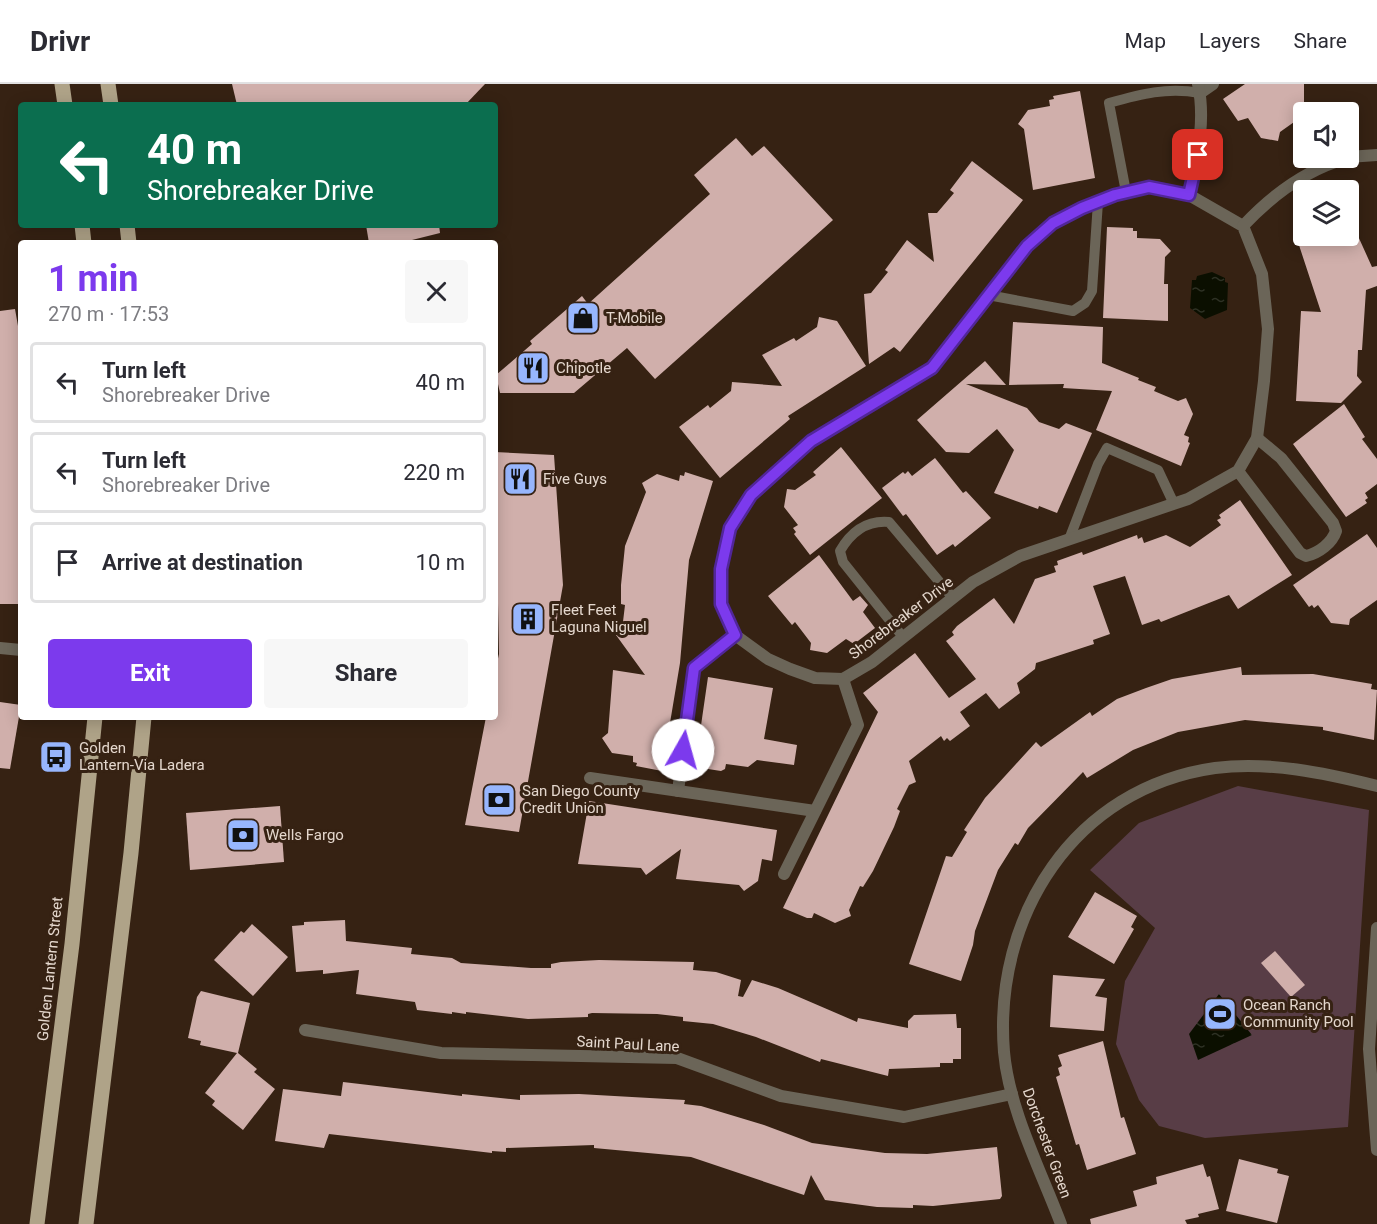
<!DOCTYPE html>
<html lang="en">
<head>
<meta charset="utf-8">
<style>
	:root { --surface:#fff; --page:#f7f7f7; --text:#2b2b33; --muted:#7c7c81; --line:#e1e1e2; --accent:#7c3aed }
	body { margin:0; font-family:Roboto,sans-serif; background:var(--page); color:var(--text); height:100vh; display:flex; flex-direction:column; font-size:22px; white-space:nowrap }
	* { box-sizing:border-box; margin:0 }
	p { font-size:20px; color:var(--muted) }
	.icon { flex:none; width:33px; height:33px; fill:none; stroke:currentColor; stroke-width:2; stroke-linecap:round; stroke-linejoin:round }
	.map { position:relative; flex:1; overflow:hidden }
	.side { position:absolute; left:18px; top:156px; width:480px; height:480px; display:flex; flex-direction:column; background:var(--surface); border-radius:6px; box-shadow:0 3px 15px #0003 }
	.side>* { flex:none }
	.hud { position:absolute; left:18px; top:18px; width:480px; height:126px; border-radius:6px; box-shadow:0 3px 15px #0003; background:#0b6e4f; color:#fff; overflow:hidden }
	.fabs { position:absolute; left:1293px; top:18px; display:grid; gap:12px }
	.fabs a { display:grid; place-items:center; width:66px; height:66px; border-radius:6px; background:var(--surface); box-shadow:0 3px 15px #0003; font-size:30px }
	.pin { position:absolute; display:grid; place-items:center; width:51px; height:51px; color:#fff; margin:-26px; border-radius:12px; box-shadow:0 3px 9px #0006 }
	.me { position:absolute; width:66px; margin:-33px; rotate:7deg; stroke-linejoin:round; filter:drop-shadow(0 0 4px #0008) }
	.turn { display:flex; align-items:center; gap:21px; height:126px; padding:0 30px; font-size:27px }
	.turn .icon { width:78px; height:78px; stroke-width:2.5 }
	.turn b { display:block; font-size:42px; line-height:51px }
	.round { display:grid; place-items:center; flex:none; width:63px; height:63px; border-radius:6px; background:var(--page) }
	.head { display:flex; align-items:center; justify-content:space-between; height:102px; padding:0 30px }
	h1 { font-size:36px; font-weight:700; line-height:45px; color:var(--accent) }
	.primary-button { display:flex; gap:12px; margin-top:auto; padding:12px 30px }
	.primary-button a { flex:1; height:69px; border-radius:6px; background:var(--accent); color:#fff; font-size:24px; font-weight:700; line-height:69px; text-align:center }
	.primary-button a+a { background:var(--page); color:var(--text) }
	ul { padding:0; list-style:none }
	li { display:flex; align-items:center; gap:18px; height:81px; margin:0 12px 9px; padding:0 18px; border:3px solid var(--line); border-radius:6px }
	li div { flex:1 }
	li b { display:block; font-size:22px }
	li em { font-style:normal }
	header { display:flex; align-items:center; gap:36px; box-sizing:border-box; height:84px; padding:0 30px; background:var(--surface); border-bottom:2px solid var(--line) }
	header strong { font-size:28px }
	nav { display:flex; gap:33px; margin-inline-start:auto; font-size:21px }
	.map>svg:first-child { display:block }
</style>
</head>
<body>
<header>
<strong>Drivr</strong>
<nav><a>Map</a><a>Layers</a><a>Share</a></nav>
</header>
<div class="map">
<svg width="1377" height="1140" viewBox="0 0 1377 1140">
	<defs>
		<pattern id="water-ripples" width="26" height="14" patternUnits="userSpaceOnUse" patternTransform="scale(1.5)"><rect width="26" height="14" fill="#0b0f00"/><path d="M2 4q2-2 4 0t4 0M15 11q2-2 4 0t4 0" fill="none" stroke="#2e3124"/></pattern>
	</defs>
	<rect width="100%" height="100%" fill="#362213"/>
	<path fill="#583d46" d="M 1238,702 L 1369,726 L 1348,1043 L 1205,1054 L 1159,1042 L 1139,1016 L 1116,960 L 1125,897 L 1155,844 L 1090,786 L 1139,739 Z"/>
	<g fill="url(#water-ripples)">
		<path d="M 1212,188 L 1225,194 L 1225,198 L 1228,199 L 1227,226 L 1205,235 L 1190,224 L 1192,196 L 1196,196 L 1197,192 Z"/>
		<path d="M 1219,910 L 1252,951 L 1198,976 L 1189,950 Z"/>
	</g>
	<g fill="#d0afab">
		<path d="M 232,0 L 485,0 L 465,21 L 237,21 Z"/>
		<path d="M 1245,0 L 1304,0 L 1304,31 L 1280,48 L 1278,57 L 1261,54 L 1248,34 L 1238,37 L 1223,15 Z"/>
		<path d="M 1080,7 L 1095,94 L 1033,106 L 1024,45 L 1018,40 L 1028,26 L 1050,22 L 1049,16 L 1054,15 L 1053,12 Z"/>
		<path d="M 736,54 L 752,72 L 764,62 L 833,136 L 655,295 L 627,264 L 574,309 L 500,309 L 496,291 L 532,260 L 530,257 L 582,212 L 588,220 L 710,110 L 694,91 Z"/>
		<path d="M 972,77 L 1023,116 L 900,268 L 894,263 L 869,280 L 864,210 L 871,209 L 888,188 L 885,186 L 907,156 L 934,178 L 928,129 L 937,129 L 954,109 L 950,106 Z"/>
		<path d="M 366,141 L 439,141 L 440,149 L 400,159 L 369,159 Z"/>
		<path d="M 1107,143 L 1133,144 L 1133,147 L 1137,147 L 1137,154 L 1160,155 L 1171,167 L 1165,173 L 1164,200 L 1168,200 L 1168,237 L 1103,234 Z"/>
		<path d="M 1296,152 L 1358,152 L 1372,183 L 1377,182 L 1377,202 L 1366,206 L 1362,266 L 1358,266 L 1357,292 L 1362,298 L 1341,319 L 1296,317 L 1301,227 L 1321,228 Z"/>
		<path d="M 15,225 L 21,259 L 21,515 L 18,515 L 18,520 L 0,520 L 0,227 Z"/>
		<path d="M 819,233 L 837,237 L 866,282 L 788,332 L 790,335 L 720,394 L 679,343 L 708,321 L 710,324 L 731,307 L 732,298 L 782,302 L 762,271 L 794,254 L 796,257 L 817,243 Z"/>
		<path d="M 1013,238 L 1103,243 L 1102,279 L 1139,294 L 1138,296 L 1156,303 L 1154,307 L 1178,317 L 1186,314 L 1193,330 L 1184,351 L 1189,353 L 1188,358 L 1190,359 L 1181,382 L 1096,346 L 1112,307 L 1063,304 L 1064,300 L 1009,301 Z"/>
		<path d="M 985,277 L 1006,301 L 966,300 L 1027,324 L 1039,338 L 1059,345 L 1066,339 L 1092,349 L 1057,429 L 1039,422 L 1038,425 L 994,409 L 1014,366 L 997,345 L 969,369 L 946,368 L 917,336 Z"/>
		<path d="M 1344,320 L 1365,353 L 1362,355 L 1377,375 L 1377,400 L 1365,409 L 1368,414 L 1365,416 L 1367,419 L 1346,433 L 1293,360 Z"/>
		<path d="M 841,363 L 882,414 L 810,471 L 794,450 L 796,448 L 793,444 L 798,441 L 784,423 L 787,405 L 795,406 L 816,391 L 813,388 Z"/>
		<path d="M 495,368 L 554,371 L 563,501 L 519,748 L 465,741 L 486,633 L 495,633 L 495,588 L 499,570 Z"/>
		<path d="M 935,374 L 963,409 L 966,407 L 991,434 L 955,463 L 953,460 L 937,471 L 906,430 L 903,432 L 882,404 L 903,388 L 905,390 L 908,387 L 912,392 Z"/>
		<path d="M 685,388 L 713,397 L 689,476 L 680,579 L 662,687 L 636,682 L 637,679 L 633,678 L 633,672 L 612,669 L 602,654 L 608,649 L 613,586 L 645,591 L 616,551 L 622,546 L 625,521 L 621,520 L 621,501 L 625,462 L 646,408 L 642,399 L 657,390 L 679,397 L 680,391 L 684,392 Z"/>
		<path d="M 1240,416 L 1292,491 L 1238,525 L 1229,511 L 1161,538 L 1159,535 L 1142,541 L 1125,492 L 1093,502 L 1110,550 L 1093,556 L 1094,560 L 1036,579 L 1035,585 L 1017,599 L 1020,609 L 999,625 L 986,609 L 960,628 L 970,642 L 950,657 L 947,654 L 944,657 L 941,652 L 909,677 L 916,698 L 909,701 L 897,725 L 900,727 L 894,743 L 873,787 L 863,803 L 860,802 L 849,826 L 851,832 L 835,839 L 814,829 L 812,834 L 807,834 L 783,824 L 878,628 L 863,609 L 915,569 L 949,614 L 976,595 L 946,557 L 954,551 L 952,548 L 957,542 L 994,514 L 1014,540 L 1035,495 L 1056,488 L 1054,482 L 1058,481 L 1057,477 L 1082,468 L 1083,471 L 1137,451 L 1138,455 L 1142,453 L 1144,459 L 1166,451 L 1190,463 L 1221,441 L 1217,436 L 1221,434 L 1219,431 Z"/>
		<path d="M 1367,450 L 1377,464 L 1377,516 L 1350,535 L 1349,541 L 1331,539 L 1318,521 L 1314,524 L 1312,521 L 1309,523 L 1293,501 Z"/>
		<path d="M 819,471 L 853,517 L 860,512 L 868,521 L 863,528 L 875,544 L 854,560 L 846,555 L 827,569 L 810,566 L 811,559 L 795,538 L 792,541 L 768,512 Z"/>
		<path d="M 1241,583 L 1242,591 L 1313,590 L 1372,600 L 1371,605 L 1377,606 L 1374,656 L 1323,646 L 1323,643 L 1245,636 L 1178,648 L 1133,666 L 1087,694 L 1083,688 L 1028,744 L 1018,761 L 1015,759 L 998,786 L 975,847 L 973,861 L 961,897 L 909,880 L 946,772 L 952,773 L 967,748 L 964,746 L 985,714 L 1036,658 L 1041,663 L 1090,628 L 1092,632 L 1117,615 L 1146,604 L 1172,595 Z"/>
		<path d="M 708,593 L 773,604 L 764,655 L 797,661 L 794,681 L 757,676 L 748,683 L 726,680 L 725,685 L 721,687 L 695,683 Z"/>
		<path d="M 0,618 L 21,621 L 10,685 L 0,684 Z"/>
		<path d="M 589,717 L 777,746 L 772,777 L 762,775 L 758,797 L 744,807 L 739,801 L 676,795 L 681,765 L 646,791 L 641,784 L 578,780 Z"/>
		<path d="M 280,722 L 284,778 L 190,786 L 186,729 Z"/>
		<path d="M 1095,808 L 1137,832 L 1131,843 L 1134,845 L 1114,880 L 1068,853 Z"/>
		<path d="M 345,836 L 346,857 L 412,864 L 411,870 L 452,874 L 461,879 L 531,884 L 551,884 L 551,880 L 561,878 L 599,876 L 694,878 L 693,886 L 716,888 L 741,896 L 738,912 L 743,913 L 752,896 L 778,904 L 857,938 L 858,934 L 908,944 L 908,937 L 914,931 L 956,930 L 957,944 L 961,944 L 961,975 L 953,975 L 953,979 L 940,979 L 940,983 L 889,985 L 888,992 L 821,975 L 820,978 L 756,953 L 713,940 L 683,937 L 683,933 L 657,930 L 592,929 L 588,930 L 588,933 L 528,935 L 466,928 L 466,930 L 452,928 L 452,930 L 417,926 L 415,918 L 356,910 L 359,886 L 323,890 L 323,886 L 296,888 L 292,842 L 304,841 L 304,838 Z"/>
		<path d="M 252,840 L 288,873 L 253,912 L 214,876 L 241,847 L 244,849 Z"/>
		<path d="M 1275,867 L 1305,901 L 1291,913 L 1261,879 Z"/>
		<path d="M 1053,891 L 1105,895 L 1095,912 L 1107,914 L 1104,947 L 1050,943 Z"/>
		<path d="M 201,907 L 250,919 L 238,969 L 257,985 L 254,988 L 275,1005 L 243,1046 L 212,1021 L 215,1017 L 205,1009 L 237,969 L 200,961 L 201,957 L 188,954 L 197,913 Z"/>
		<path d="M 1103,957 L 1121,1034 L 1124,1033 L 1136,1070 L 1087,1086 L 1079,1060 L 1076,1061 L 1056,993 L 1060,991 L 1058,984 L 1062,982 L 1058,971 Z"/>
		<path d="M 343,998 L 462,1012 L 462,1010 L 520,1016 L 520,1011 L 579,1010 L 685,1016 L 684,1020 L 701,1022 L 764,1041 L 812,1059 L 885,1069 L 927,1070 L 997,1063 L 1002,1112 L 1000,1115 L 933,1122 L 913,1121 L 913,1124 L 877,1123 L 825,1116 L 811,1091 L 804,1111 L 691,1073 L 594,1064 L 594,1061 L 506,1064 L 506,1068 L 492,1067 L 492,1069 L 329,1050 L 324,1064 L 275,1057 L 283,1005 L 341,1012 Z"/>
		<path d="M 1239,1075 L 1278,1085 L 1277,1089 L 1289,1092 L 1277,1139 L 1226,1127 Z"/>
		<path d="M 1203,1080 L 1207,1093 L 1210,1092 L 1219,1125 L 1198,1130 L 1199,1133 L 1185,1136 L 1187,1140 L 1091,1140 L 1090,1135 L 1137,1122 L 1133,1107 L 1157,1100 L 1156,1093 Z"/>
	</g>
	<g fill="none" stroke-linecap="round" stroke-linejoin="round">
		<g stroke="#6b6558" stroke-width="10">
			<path d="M 1126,108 L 1109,19 C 1141,10 1167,3 1200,9"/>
			<path d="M 988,211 L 1073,227 L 1085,219 L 1092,207 L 1098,118"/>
			<path d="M 1070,453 L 1098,380 L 1107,364 L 1158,386 L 1174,420"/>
			<path d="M 903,553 L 843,478 L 840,467 C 851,448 866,436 889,438 L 953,514"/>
		</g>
		<g stroke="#6b6558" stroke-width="12">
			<path d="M 1200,9 L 1213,0"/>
			<path d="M 1348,73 L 1377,71"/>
			<path d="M 1149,103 L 1189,111 L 1243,142 L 1262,190 L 1268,245 L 1264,297 L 1257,354 L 1238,387 L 1188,415 L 1020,472 L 973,498 L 872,578 L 843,595 L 815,594 L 790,585 L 768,575 L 735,551 L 721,520 L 721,485 L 730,444 L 751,411 L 811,357 L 931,284 L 1027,162 L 1053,139 L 1082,124 L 1115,111 Z"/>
			<path d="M 1189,111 C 1197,73 1206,38 1198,0"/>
			<path d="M 1243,142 C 1272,111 1307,85 1348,74"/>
			<path d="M 1238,387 L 1300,469 L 1306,472 C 1319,469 1332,459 1336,447 L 1333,439 L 1281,374 L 1257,354"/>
			<path d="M 0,564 L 21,566"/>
			<path d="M 590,694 L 815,727"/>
			<path d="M 678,707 L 694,584 L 735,551"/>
			<path d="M 784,790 L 858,641 L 843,595"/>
			<path d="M 305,946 L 441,969 L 677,974 L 781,1012 L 904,1033 L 1012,1010"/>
			<path d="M 1061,1140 C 1041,1087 1009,1025 1004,968 C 993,832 1074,704 1215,684 C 1269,677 1325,689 1377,702"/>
		</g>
		<path stroke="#6b6558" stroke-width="12" d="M 1377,844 L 1369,965 L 1377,1066"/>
		<g stroke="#afa388" stroke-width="15">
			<path d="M 62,0 L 65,21"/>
			<path d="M 108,0 L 111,21"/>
			<path d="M 82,141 L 84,159"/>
			<path d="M 127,141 L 129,159"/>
			<path d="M 37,1140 L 72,860 L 95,633"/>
			<path d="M 86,1140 L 131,769 L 144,633"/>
		</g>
	</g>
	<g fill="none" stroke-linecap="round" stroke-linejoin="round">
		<defs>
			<path id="route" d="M 683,666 L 694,584 L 735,551 L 721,520 L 721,485 L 730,444 L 751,411 L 811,357 L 932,284 L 1027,162 L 1053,139 L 1082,124 L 1115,111 L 1149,103 L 1189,111 L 1198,71"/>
		</defs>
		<use href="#route" stroke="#51269a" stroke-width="15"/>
		<use href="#route" stroke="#7c3aed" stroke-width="10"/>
	</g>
	<defs>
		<symbol id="shop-square" viewBox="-11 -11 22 22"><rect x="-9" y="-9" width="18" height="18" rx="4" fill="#97b6fd" stroke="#362213"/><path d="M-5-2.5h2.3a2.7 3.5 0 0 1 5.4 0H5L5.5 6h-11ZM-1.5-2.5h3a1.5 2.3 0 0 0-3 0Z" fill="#111"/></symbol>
		<symbol id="restaurant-square" viewBox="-11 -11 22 22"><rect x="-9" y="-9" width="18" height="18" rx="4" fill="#97b6fd" stroke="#362213"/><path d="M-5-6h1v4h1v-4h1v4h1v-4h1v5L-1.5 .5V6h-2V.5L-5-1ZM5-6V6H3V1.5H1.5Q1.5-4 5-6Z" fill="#111"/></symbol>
		<symbol id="building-square" viewBox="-11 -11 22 22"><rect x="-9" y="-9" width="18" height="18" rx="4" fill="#97b6fd" stroke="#362213"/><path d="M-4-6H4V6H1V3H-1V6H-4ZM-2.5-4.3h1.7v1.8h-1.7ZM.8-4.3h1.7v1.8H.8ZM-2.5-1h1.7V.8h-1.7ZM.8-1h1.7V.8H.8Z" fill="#111"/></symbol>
		<symbol id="bus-square" viewBox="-11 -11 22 22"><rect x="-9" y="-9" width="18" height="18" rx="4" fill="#97b6fd" stroke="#362213"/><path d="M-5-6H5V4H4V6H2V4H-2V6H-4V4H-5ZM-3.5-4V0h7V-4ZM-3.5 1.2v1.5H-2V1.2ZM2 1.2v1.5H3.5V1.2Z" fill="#111"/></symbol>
		<symbol id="bank-square" viewBox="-11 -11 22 22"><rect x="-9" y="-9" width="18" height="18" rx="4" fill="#97b6fd" stroke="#362213"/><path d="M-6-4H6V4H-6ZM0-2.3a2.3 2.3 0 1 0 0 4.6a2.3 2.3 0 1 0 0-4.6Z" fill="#111"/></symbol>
		<symbol id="stadium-square" viewBox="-11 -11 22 22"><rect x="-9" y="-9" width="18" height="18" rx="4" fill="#97b6fd" stroke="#362213"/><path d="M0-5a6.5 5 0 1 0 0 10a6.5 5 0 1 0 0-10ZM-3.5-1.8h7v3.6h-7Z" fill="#111"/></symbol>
	</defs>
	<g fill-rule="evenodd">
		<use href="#shop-square" x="564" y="215" width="38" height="38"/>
		<use href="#restaurant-square" x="514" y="265" width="38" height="38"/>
		<use href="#restaurant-square" x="501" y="376" width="38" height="38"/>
		<use href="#building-square" x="509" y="516" width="38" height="38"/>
		<use href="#bus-square" x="37" y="654" width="38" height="38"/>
		<use href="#bank-square" x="480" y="697" width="38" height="38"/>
		<use href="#bank-square" x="224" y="732" width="38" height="38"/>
		<use href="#stadium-square" x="1201" y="911" width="38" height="38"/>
	</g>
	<g text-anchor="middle" stroke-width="6" stroke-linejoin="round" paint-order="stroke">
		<g font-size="15" fill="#e4d7cd" stroke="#362213" text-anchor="start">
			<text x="606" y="239">T-Mobile</text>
			<text x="556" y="289">Chipotle</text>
			<text x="543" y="400">Five Guys</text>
			<text x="551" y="531">Fleet Feet<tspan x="551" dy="17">Laguna Niguel</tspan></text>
			<text x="79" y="669">Golden<tspan x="79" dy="17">Lantern-Via Ladera</tspan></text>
			<text x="522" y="712">San Diego County<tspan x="522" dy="17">Credit Union</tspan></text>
			<text x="266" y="756">Wells Fargo</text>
			<text x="1243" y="926">Ocean Ranch<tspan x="1243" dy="17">Community Pool</tspan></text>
		</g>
		<g font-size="15" fill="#e4d7cd" stroke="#362213">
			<text transform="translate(901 534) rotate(-37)" y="5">Shorebreaker Drive</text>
			<text transform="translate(50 885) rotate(-84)" y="5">Golden Lantern Street</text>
			<text transform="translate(628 960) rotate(3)" y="5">Saint Paul Lane</text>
			<text transform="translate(1047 1059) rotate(70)" y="5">Dorchester Green</text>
		</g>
	</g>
</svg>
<div class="fabs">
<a><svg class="icon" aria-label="sound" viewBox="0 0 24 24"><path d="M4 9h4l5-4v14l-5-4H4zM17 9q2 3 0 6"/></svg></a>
<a><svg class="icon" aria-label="layers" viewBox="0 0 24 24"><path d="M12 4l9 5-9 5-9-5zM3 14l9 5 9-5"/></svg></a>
</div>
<div class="pin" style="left:1198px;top:71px;background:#d93025"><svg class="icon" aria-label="arrive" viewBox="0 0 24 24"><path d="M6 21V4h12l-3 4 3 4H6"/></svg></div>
<svg class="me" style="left:683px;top:666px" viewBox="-20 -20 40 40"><circle r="19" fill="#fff"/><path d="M0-13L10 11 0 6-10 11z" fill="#7c3aed"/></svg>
<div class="hud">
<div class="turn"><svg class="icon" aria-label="left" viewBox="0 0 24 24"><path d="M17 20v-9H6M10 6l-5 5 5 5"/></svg><div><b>40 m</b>Shorebreaker Drive</div></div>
</div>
<section class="side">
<div class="head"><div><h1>1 min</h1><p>270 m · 17:53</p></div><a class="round"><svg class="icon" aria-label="close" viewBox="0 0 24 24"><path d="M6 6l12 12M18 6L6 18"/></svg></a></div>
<ul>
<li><svg class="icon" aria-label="left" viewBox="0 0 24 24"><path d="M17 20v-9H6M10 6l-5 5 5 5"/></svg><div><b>Turn left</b><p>Shorebreaker Drive</p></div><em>40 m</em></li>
<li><svg class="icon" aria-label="left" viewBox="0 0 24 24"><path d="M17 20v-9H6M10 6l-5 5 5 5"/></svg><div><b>Turn left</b><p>Shorebreaker Drive</p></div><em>220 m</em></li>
<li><svg class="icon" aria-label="arrive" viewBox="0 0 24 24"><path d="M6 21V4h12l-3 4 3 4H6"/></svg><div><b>Arrive at destination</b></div><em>10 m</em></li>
</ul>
<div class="primary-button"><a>Exit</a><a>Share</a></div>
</section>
</div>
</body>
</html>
